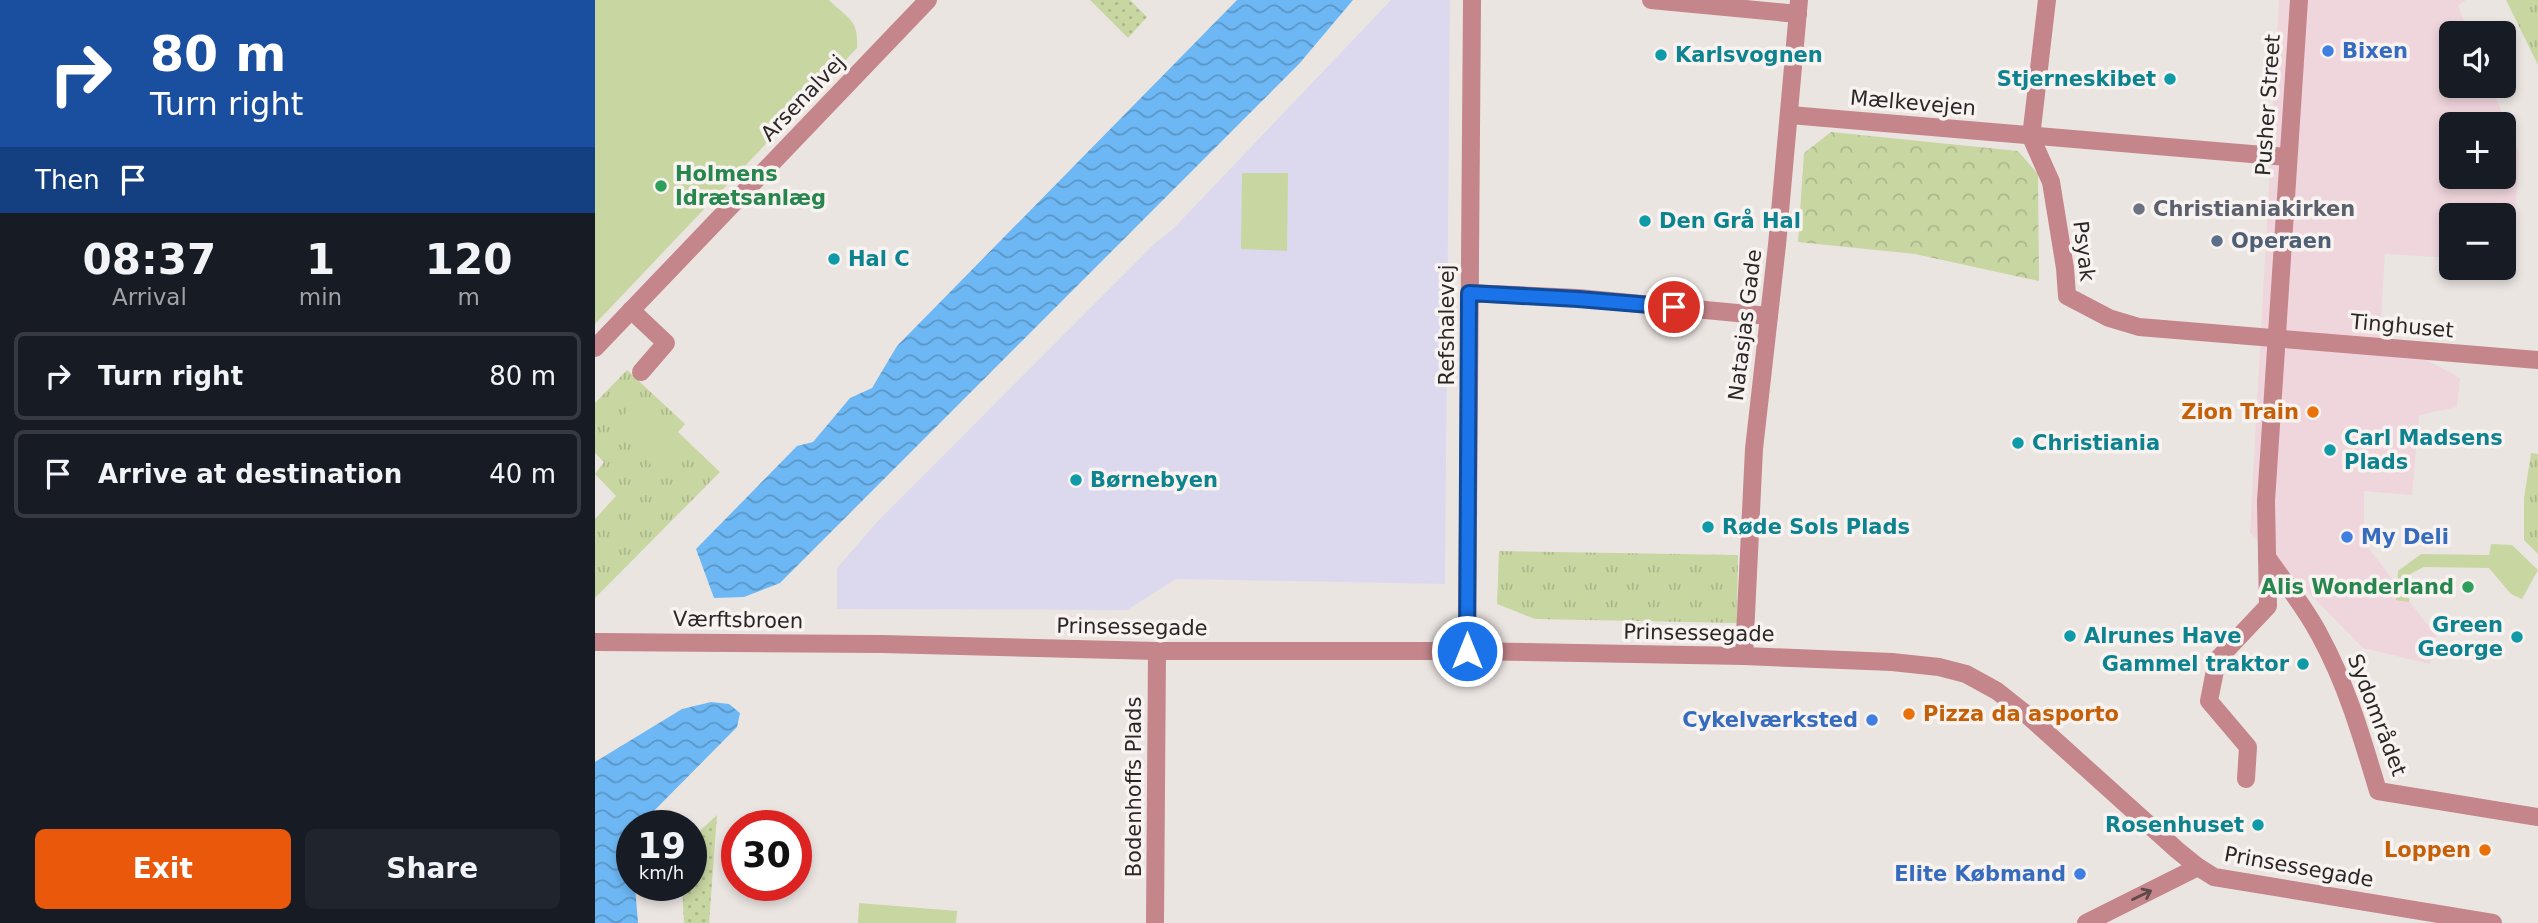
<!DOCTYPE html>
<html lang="en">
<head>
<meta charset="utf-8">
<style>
	:root { --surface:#171b24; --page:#20242c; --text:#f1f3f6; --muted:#9ea1a6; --line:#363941; --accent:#ea580c }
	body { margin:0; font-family:"DejaVu Sans",sans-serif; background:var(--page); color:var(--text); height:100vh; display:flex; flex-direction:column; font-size:26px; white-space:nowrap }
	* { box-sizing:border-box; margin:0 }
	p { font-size:23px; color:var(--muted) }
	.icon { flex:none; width:38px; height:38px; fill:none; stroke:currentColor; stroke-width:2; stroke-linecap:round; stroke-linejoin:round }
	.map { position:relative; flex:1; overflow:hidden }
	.details { display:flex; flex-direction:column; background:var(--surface); width:595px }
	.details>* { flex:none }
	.hud { background:#1a4fa0; color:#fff; overflow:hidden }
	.tools { position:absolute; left:1844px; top:21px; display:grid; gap:14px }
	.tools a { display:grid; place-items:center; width:77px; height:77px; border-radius:10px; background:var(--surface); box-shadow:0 4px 10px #0003; font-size:35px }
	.speed { position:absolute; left:21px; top:810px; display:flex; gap:14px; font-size:35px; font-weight:700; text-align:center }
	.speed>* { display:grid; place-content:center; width:91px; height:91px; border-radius:50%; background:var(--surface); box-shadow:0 4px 10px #0003; line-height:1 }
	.speed small { font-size:18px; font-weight:400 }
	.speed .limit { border:10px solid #d22; background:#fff; color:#111 }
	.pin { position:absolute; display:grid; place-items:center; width:60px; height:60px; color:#fff; margin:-30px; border:4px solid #fff; border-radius:50%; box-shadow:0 2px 7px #0007 }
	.me { position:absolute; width:77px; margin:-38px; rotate:0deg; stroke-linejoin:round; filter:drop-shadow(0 0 5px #0008) }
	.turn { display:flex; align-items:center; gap:24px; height:147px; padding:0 35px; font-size:32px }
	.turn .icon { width:91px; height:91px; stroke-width:2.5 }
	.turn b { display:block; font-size:49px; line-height:60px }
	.then { display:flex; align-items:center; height:66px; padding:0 35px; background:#0003; gap:14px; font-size:26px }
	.eta { display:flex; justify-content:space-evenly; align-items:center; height:119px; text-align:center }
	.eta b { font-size:42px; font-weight:800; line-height:49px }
	.primary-button { display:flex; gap:14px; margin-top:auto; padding:14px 35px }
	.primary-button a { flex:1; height:80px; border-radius:10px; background:var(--accent); color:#fff; font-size:28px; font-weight:800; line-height:80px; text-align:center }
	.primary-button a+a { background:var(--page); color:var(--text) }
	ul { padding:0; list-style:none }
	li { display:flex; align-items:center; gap:21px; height:88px; margin:0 14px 10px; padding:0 21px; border:4px solid var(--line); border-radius:10px }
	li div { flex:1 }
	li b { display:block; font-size:26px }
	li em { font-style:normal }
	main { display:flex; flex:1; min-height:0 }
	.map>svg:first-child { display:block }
</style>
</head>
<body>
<main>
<section class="details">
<div class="hud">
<div class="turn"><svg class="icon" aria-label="right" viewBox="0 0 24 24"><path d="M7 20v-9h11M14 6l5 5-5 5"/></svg><div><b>80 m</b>Turn right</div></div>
<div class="then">Then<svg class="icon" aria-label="arrive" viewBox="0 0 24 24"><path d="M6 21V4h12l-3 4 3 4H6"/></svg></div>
</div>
<div class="eta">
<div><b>08:37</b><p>Arrival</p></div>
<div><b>1</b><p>min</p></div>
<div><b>120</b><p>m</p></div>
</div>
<ul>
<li><svg class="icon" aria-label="right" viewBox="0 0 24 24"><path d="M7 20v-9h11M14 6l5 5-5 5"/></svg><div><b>Turn right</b></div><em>80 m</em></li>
<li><svg class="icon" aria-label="arrive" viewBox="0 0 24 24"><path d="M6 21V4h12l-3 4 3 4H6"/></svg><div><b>Arrive at destination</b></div><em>40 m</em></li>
</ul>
<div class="primary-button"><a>Exit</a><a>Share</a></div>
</section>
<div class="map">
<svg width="1943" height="923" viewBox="0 0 1943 923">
	<defs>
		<pattern id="grass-tufts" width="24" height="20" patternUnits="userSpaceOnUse" patternTransform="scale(1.75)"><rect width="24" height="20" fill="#c8d6a2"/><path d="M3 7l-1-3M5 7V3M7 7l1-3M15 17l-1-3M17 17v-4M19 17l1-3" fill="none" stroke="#acb88c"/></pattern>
		<pattern id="park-crowns" width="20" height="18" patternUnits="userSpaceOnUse" patternTransform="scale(1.75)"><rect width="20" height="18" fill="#c8d6a2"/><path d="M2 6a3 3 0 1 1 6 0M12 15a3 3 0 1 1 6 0" fill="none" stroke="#acb88c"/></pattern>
		<pattern id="garden-dots" width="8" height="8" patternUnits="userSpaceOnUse" patternTransform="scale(1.75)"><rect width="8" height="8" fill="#c8d6a2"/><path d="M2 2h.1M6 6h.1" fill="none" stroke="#acb88c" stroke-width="1.8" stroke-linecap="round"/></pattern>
		<pattern id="water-waves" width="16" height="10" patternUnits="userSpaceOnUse" patternTransform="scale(1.75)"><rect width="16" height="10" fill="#6db8f4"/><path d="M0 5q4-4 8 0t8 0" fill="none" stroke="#5a96c6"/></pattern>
	</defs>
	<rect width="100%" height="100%" fill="#ebe5e2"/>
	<path fill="#efd5dc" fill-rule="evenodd" d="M 1684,0 L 1871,0 L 1863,6 L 1874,33 L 1857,33 L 1857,86 L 1896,86 L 1924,153 L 1917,263 L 1909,262 L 1909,215 L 1857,215 L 1857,258 L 1790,254 L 1785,334 L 1865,378 L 1862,407 L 1824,415 L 1817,495 L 1769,491 L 1769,542 L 1841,636 L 1835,664 L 1768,648 L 1655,533 ZM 1857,124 L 1909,124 L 1909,177 L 1857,177 Z"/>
	<path fill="#dcd9ef" d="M 796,0 L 855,0 L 850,584 L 581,579 L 532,610 L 242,609 L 242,568 L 282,522 L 560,243 L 577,230 Z"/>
	<g fill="url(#grass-tufts)">
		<path d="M 1911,0 L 1943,0 L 1943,65 Z"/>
		<path d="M 32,370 L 90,424 L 83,432 L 125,472 L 0,598 L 0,519 L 21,496 L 0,474 L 9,462 L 0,453 L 0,403 Z"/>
		<path d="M 1936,453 L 1943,454 L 1943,554 L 1929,540 L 1929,498 Z"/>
		<path d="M 904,551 L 1143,555 L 1142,623 L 940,619 L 902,604 Z"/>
	</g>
	<path fill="url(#park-crowns)" d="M 1236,132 L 1423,151 L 1443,174 L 1444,281 L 1320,254 L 1203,242 L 1209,153 Z"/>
	<g fill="url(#garden-dots)">
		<path d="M 495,0 L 535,0 L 552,17 L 533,38 Z"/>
		<path d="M 122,815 L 114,923 L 89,923 L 87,886 L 96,886 L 96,839 Z"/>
	</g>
	<g fill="#c8d6a2">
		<path d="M 0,0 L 234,0 C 252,18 264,19 262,48 L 0,324 Z"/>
		<path d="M 647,173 L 693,173 L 692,251 L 646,249 Z"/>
		<path d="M 41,402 L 95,454 L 71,479 L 17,427 Z"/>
		<path d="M 1896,544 L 1917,545 L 1943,570 L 1927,599 L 1916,594 L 1894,568 L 1829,567 L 1815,574 L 1814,602 L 1801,600 L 1803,571 L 1826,554 L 1894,555 Z"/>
		<path d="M 264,903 L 362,911 L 361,923 L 263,923 Z"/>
	</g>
	<g fill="url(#water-waves)">
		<path d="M 642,0 L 758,0 L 704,64 L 185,583 L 149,597 L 119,598 L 101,549 L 202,446 L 218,442 L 255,398 L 277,388 L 302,346 Z"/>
		<path d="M 116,702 L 134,704 L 145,713 L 142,727 L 44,826 L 37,826 L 37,886 L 40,886 L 43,923 L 0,923 L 0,762 L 87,709 Z"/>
	</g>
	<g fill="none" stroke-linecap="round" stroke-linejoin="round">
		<g stroke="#c4858b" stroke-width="18">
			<path d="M 1056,0 L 1203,14"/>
			<path d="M 1452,0 L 1436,137 L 1456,182 L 1470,268 L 1472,296 L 1514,318 L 1544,327 L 1943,360"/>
			<path d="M 1195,115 L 1692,157"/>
			<path d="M 874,293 L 983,298 L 1174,316"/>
			<path d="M 36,310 L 71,343 L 46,372"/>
			<path d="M 0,348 L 333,0"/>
			<path d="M 1672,557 C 1689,582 1710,607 1724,634 C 1751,683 1767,737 1783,791 L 1943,817"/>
			<path d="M 0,642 L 287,644 L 562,651 L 872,651 L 1149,656 L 1297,662 L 1344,667 L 1371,674 L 1402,691 L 1431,714 L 1582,850 L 1603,867 L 1619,877 L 1898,923"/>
			<path d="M 872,651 L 877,0"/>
			<path d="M 1149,656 L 1159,449 L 1182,245 L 1204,0"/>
			<path d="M 1651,779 L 1653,747 L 1614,701 L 1622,660 L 1673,606 L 1671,501 L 1704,0"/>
			<path d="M 560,923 L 562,651"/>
			<path d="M 1491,923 L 1603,867"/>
		</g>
	</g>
	<defs><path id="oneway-shaft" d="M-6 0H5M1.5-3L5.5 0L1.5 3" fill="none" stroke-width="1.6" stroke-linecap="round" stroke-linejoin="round" transform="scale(1.75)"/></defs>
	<use stroke="#60494a" href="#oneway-shaft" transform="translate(1547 895) rotate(-26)"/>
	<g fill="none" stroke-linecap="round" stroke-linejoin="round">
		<defs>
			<path id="route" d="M 872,651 L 874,293 L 983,299 L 1079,307"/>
		</defs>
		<use href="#route" stroke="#114b97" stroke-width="18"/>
		<use href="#route" stroke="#1a73e8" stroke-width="12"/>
	</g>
	<g fill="#3f7fe0" stroke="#f8f2f0" stroke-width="2.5">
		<circle cx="1733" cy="51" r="7"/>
		<circle cx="1752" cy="537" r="7"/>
		<circle cx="1277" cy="720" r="7"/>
		<circle cx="1485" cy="874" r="7"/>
	</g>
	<g fill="#0f9aa8" stroke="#f8f2f0" stroke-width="2.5">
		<circle cx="1066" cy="55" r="7"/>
		<circle cx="1575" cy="79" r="7"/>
		<circle cx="1050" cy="221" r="7"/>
		<circle cx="239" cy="259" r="7"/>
		<circle cx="1423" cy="443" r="7"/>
		<circle cx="1735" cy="450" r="7"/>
		<circle cx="481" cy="480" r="7"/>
		<circle cx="1113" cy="527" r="7"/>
		<circle cx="1475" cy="636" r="7"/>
		<circle cx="1922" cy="637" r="7"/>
		<circle cx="1708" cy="664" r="7"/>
		<circle cx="1663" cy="825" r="7"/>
	</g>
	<g fill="#2e9e5b" stroke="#f8f2f0" stroke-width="2.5">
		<circle cx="66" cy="186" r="7"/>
		<circle cx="1873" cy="587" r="7"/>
	</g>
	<circle fill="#6b7280" stroke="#f8f2f0" stroke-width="2.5" cx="1544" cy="209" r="7"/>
	<circle fill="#5c6f8a" stroke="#f8f2f0" stroke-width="2.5" cx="1622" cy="241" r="7"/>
	<g fill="#e8710a" stroke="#f8f2f0" stroke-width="2.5">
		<circle cx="1718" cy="412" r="7"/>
		<circle cx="1314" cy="714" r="7"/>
		<circle cx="1890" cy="850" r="7"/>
	</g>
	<g text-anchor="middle" stroke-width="7" stroke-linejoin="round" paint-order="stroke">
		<g font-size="21" font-weight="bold" fill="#366cbe" stroke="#f8f2f0" text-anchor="start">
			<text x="1747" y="58">Bixen</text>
			<text x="1766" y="544">My Deli</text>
			<text x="1263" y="727" text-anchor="end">Cykelværksted</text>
			<text x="1471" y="881" text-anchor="end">Elite Købmand</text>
		</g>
		<g font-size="21" font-weight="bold" fill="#0d838f" stroke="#f8f2f0" text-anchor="start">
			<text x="1080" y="62">Karlsvognen</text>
			<text x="1561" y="86" text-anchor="end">Stjerneskibet</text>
			<text x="1064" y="228">Den Grå Hal</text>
			<text x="253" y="266">Hal C</text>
			<text x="1749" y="445">Carl Madsens<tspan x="1749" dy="24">Plads</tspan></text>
			<text x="1437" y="450">Christiania</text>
			<text x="495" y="487">Børnebyen</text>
			<text x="1127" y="534">Røde Sols Plads</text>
			<text x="1908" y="632" text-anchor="end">Green<tspan x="1908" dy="24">George</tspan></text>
			<text x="1489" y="643">Alrunes Have</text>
			<text x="1694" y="671" text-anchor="end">Gammel traktor</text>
			<text x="1649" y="832" text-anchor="end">Rosenhuset</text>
		</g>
		<g font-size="21" fill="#2a2827" stroke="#f8f2f0">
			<text transform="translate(208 98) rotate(-46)" y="7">Arsenalvej</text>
			<text transform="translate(1318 103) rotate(5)" y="7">Mælkevejen</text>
			<text transform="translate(1673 105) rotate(-86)" y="7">Pusher Street</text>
			<text transform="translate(1489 251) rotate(83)" y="7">Psyak</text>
			<text transform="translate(852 325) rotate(-90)" y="7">Refshalevej</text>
			<text transform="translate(1150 325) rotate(-83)" y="7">Natasjas Gade</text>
			<text transform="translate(1807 326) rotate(5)" y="7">Tinghuset</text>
			<text transform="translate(143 620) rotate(1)" y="7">Værftsbroen</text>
			<text transform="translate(537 627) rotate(1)" y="7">Prinsessegade</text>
			<text transform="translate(1104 633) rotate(1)" y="7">Prinsessegade</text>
			<text transform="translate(1782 715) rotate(69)" y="7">Sydområdet</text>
			<text transform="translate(539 787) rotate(-90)" y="7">Bodenhoffs Plads</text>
			<text transform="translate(1704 867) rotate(10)" y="7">Prinsessegade</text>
		</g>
		<g font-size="21" font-weight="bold" fill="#27864d" stroke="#f8f2f0" text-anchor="start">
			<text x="80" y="181">Holmens<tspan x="80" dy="24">Idrætsanlæg</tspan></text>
			<text x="1859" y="594" text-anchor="end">Alis Wonderland</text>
		</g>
		<g font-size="21" font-weight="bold" fill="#5b616d" stroke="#f8f2f0" text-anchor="start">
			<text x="1558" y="216">Christianiakirken</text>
		</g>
		<g font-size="21" font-weight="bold" fill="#4e5e75" stroke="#f8f2f0" text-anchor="start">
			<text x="1636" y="248">Operaen</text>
		</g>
		<g font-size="21" font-weight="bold" fill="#c56008" stroke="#f8f2f0" text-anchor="end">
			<text x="1704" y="419">Zion Train</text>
			<text x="1328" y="721" text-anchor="start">Pizza da asporto</text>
			<text x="1876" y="857">Loppen</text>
		</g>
	</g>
</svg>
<div class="tools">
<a><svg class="icon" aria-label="sound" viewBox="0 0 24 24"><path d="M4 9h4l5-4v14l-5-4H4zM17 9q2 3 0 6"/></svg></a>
<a>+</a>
<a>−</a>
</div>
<div class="speed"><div>19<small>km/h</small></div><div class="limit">30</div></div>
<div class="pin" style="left:1079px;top:307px;background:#d93025"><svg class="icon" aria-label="arrive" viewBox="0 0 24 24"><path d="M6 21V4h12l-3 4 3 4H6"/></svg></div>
<svg class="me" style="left:872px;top:651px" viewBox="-20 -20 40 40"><circle r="17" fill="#1a73e8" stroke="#fff" stroke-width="3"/><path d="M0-11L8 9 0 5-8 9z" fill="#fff"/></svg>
</div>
</main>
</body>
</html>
